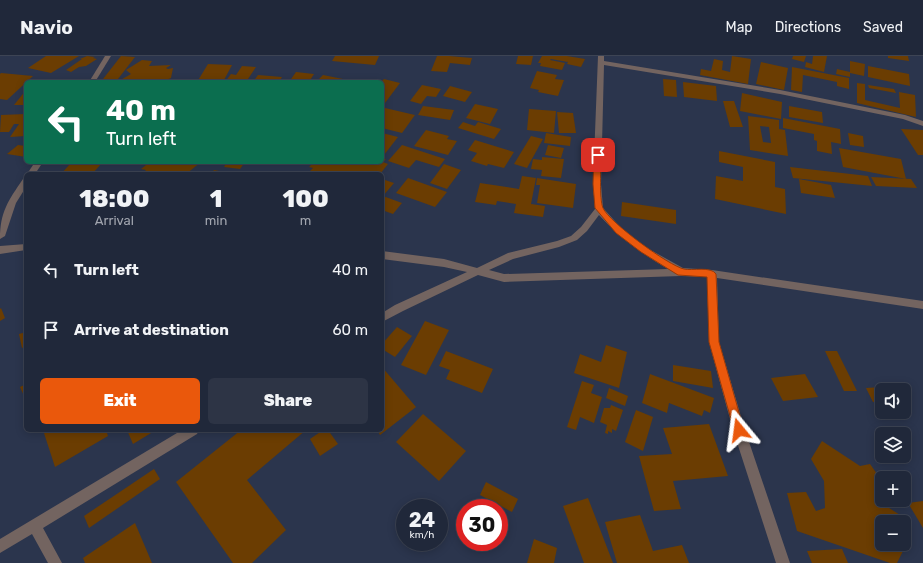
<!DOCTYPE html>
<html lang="en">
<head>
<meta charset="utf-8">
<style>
	:root { --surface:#20283a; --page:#2d3445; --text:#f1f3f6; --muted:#a2a6af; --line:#3d4454; --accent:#ea580c }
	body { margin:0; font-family:Rubik,sans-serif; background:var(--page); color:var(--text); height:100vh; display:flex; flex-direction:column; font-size:15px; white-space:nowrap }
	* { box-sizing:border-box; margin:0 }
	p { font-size:13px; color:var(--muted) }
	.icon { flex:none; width:22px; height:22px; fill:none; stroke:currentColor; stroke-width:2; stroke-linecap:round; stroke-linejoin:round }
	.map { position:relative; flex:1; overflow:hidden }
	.drawer { position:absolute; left:24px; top:116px; width:360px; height:260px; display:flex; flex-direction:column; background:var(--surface); border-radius:6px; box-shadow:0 2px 10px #0003,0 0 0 1px var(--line) }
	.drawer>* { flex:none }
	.hud { position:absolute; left:24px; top:24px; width:360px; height:84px; border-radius:6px; box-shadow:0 2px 10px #0003,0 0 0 1px var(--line); background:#0b6e4f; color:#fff; overflow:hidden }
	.fabs { position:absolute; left:875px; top:327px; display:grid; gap:8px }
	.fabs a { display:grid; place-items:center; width:36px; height:36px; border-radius:6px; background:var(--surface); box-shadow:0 2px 10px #0003,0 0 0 1px var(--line); font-size:20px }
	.speed { position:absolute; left:396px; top:443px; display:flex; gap:8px; font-size:20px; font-weight:700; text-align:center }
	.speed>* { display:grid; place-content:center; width:52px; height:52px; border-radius:50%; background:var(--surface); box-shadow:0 2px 10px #0003,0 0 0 1px var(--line); line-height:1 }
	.speed small { font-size:10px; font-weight:400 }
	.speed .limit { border:6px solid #d22; background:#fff; color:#111 }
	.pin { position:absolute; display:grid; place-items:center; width:34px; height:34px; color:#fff; margin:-17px; border-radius:8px; box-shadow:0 2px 6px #0006 }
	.me { position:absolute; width:44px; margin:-22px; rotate:344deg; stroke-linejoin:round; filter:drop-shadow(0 0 3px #0008) }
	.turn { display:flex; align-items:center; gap:14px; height:84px; padding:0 16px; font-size:18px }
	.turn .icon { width:52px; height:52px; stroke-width:2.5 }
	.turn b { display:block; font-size:28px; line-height:34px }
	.eta { display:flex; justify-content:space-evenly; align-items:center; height:68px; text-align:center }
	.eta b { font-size:24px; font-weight:800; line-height:28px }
	.primary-button { display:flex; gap:8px; margin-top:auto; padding:8px 16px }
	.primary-button a { flex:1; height:46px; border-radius:6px; background:var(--accent); color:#fff; font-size:16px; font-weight:800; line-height:46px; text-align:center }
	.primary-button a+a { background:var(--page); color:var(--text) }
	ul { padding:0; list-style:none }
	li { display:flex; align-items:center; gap:12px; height:60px; padding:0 16px }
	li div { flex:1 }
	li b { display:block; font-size:15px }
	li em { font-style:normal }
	header { display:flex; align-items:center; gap:24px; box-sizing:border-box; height:56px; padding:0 20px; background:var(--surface); border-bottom:1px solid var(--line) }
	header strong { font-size:19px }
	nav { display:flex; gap:22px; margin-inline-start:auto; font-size:14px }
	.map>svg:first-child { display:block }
</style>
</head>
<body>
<header>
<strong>Navio</strong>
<nav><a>Map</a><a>Directions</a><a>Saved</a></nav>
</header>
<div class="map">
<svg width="923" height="507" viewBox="0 0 923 507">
	<rect width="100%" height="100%" fill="#2b354d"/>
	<g fill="#6b3d02" fill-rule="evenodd">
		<path d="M 46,0 L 79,0 L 51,17 L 28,12 Z"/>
		<path d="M 87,0 L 95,1 L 93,2 L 97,3 L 86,10 L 79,11 L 71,16 L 66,14 L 82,3 L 80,3 Z"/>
		<path d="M 121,0 L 135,1 L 118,23 L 103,23 Z"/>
		<path d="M 335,0 L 379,0 L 375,9 L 332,5 Z"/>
		<path d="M 437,0 L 449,0 L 472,2 L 470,9 L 450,7 L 447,16 L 431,15 Z"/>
		<path d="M 518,0 L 533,0 L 531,9 L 516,8 Z"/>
		<path d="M 542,0 L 567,0 L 585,3 L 581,11 L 567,8 L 568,6 L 551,3 L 550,4 L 565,7 L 562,14 L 540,10 L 541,7 L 538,7 Z"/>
		<path d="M 732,0 L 751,3 L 748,28 L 700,19 L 701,13 L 711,15 L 714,3 L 723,5 L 722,14 L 730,16 Z"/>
		<path d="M 793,0 L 806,0 L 804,6 L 792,3 Z"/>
		<path d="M 813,0 L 827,0 L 824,16 L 805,11 L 806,6 L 812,8 Z"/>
		<path d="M 888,0 L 908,0 L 909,5 L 888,2 Z"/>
		<path d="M 142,4 L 152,5 L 149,10 L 171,9 L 166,12 L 168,13 L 173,12 L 171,22 L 162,26 L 117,26 L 131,18 L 126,14 Z"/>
		<path d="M 850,5 L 865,8 L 864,20 L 850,17 L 850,21 L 836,18 L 837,13 L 850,16 Z"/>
		<path d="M 761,6 L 788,12 L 784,34 L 756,28 Z"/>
		<path d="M 208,8 L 232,9 L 223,26 L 197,26 Z"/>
		<path d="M 242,10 L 256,11 L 246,26 L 225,26 L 231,18 L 236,19 Z"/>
		<path d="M 868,10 L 909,18 L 910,30 L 868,21 Z"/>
		<path d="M 792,11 L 849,22 L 849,33 L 837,30 L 837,26 L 803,19 L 802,36 L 791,34 Z"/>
		<path d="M 537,15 L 557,19 L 555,23 L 564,24 L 558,40 L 538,36 L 539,34 L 530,32 Z"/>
		<path d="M 296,16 L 314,18 L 309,26 L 289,26 Z"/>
		<path d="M 1,17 L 33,20 L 7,44 L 0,43 L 0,18 Z"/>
		<path d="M 258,19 L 282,21 L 279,26 L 253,26 Z"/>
		<path d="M 323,19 L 353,25 L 353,26 L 316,26 Z"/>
		<path d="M 35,23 L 54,23 L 52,26 L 33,26 Z"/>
		<path d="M 384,23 L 400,27 L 382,51 L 382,25 Z"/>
		<path d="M 663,23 L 676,24 L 677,41 L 664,40 Z"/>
		<path d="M 683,26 L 716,30 L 717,45 L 684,41 Z"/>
		<path d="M 857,27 L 865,28 L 865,44 L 900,52 L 899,36 L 915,39 L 916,61 L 857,47 Z"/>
		<path d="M 422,29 L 441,33 L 436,41 L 427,40 L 421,48 L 410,45 Z"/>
		<path d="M 868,29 L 894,33 L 896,37 L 869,32 Z"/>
		<path d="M 450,30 L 472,36 L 465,46 L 443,40 Z"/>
		<path d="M 26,34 L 26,49 L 14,49 Z"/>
		<path d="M 742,37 L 782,46 L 781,63 L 740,55 Z"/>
		<path d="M 723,45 L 734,45 L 743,71 L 730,71 Z"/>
		<path d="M 475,48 L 498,53 L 490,68 L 466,62 Z"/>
		<path d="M 423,50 L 454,54 L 450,64 L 418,59 Z"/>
		<path d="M 789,50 L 822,56 L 823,67 L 789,61 Z"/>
		<path d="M 385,52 L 415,59 L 402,77 L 382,72 L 382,56 Z"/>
		<path d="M 529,53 L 556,55 L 554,77 L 527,74 Z"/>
		<path d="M 557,56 L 573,57 L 576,77 L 559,77 Z"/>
		<path d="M 26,58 L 26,80 L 10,81 L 19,68 L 14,68 L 9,76 L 0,76 L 1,59 Z"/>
		<path d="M 748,60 L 779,64 L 779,73 L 785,74 L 788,100 L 750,94 ZM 760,70 L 769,71 L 771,87 L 763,86 Z"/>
		<path d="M 783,62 L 840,73 L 841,88 L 831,86 L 832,98 L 817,95 L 817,85 L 814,84 L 814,78 L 783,72 Z"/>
		<path d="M 463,66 L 475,70 L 478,66 L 501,73 L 494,83 L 458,72 Z"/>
		<path d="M 901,73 L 923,74 L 923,99 L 918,99 Z"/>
		<path d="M 426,74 L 449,80 L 447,83 L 457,85 L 448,99 L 414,90 Z"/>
		<path d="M 382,77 L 398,81 L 384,99 L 382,98 Z"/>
		<path d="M 546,77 L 571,81 L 570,90 L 544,87 Z"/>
		<path d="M 848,77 L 863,80 L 864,91 L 850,89 Z"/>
		<path d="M 531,80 L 543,83 L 527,112 L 514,108 Z"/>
		<path d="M 475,84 L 514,96 L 504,112 L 488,108 L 487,110 L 471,105 L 477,97 L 468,94 Z"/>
		<path d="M 18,89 L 26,90 L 26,101 L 7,98 Z"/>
		<path d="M 402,89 L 445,103 L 439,111 L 416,104 L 409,112 L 388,105 Z"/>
		<path d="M 548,89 L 564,92 L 561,102 L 545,99 Z"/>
		<path d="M 839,92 L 901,103 L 906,123 L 843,111 Z"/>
		<path d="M 719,95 L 775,106 L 775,131 L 785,133 L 786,158 L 715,143 L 716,120 L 743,125 L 743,111 L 719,106 Z"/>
		<path d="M 542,101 L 564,103 L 561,122 L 541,120 L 542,114 L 531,113 L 533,103 L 542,104 Z"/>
		<path d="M 382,102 L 386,103 L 383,106 L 388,108 L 380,118 L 350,118 L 352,116 L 348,115 L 345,118 L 307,118 L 313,112 L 309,111 L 314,106 L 382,106 Z"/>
		<path d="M 150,106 L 201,106 L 186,118 L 142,118 L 146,114 L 141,113 Z"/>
		<path d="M 227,106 L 245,106 L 240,113 L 224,111 Z"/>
		<path d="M 71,107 L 102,107 L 92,118 L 61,118 Z"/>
		<path d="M 444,108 L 461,114 L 447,133 L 430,127 Z"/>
		<path d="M 790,111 L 868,120 L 872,130 L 793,122 Z"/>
		<path d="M 214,114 L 229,117 L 228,118 L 211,118 Z"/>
		<path d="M 522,120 L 536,122 L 531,148 L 545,150 L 543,161 L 514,157 L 516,148 L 497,145 L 496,149 L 475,146 L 480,127 L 519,133 Z"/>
		<path d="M 871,121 L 911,123 L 917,132 L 876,130 Z"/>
		<path d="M 408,122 L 447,136 L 435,151 L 396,137 Z"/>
		<path d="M 537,122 L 576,128 L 573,152 L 537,147 L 540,129 L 536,129 Z"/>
		<path d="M 382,123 L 394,127 L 383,140 L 402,147 L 393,158 L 382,154 Z"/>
		<path d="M 799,123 L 831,129 L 835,142 L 801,137 Z"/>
		<path d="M 622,146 L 676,154 L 676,168 L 621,160 Z"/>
		<path d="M 1,252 L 5,262 L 0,265 L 0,253 Z"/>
		<path d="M 425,265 L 449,274 L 426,319 L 401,309 Z"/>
		<path d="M 397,271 L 412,280 L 395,301 L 382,293 L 382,288 Z"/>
		<path d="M 26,276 L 26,290 L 22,292 L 19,278 Z"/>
		<path d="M 606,289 L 627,296 L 619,332 L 574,317 L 580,298 L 601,306 Z"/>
		<path d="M 446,295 L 493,313 L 482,337 L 446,323 L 450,314 L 439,310 Z"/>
		<path d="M 825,295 L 837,295 L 857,335 L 844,335 Z"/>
		<path d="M 673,309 L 711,315 L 713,332 L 673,325 Z"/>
		<path d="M 382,311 L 416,351 L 380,379 L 377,374 L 382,374 Z"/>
		<path d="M 650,318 L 714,342 L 710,357 L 704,354 L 702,360 L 669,347 L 667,357 L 642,347 Z"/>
		<path d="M 805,318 L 818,341 L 783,345 L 771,322 Z"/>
		<path d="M 582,325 L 594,329 L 591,337 L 602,341 L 594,367 L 580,361 L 576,374 L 567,371 Z"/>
		<path d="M 26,328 L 26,339 L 24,340 L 20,331 Z"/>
		<path d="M 897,330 L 899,334 L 882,334 L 882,346 L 873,346 L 866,332 Z"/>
		<path d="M 609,332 L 628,340 L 625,350 L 606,342 Z"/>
		<path d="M 611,349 L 623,354 L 616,375 L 612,373 L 612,377 L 608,375 L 608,378 L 605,377 L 607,369 L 600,366 L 604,352 L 610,352 Z"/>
		<path d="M 636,354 L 653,361 L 643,395 L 625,386 Z"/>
		<path d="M 423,358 L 466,395 L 439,425 L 396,386 Z"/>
		<path d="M 709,368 L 728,420 L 673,425 L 681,453 L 654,455 L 639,400 L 672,398 L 663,372 Z"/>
		<path d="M 43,374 L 106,374 L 108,380 L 55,411 Z"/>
		<path d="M 127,374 L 156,374 L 133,388 Z"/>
		<path d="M 241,374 L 306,374 L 247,424 L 286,474 L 252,507 L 233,507 L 176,426 Z"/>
		<path d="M 323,374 L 328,374 L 338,388 L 320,400 L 310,383 Z"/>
		<path d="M 822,385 L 860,410 L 870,408 L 882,425 L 882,444 L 891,444 L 889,452 L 905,462 L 905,466 L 882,466 L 882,488 L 904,488 L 904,476 L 905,476 L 905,491 L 897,507 L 890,507 L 797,475 L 787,437 L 806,436 L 816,455 L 825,452 L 824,425 L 811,403 Z"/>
		<path d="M 154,413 L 160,423 L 89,472 L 84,460 Z"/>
		<path d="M 486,426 L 518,443 L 512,456 L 480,439 Z"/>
		<path d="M 588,442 L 613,507 L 584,507 L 563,450 Z"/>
		<path d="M 923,445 L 923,472 L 908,447 Z"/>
		<path d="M 640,459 L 653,495 L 682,489 L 689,507 L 617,507 L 605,466 Z"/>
		<path d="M 135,467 L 152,507 L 85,507 L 83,502 Z"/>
		<path d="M 534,483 L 557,492 L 554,507 L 527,507 Z"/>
		<path d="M 842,493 L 848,507 L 812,507 L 807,495 Z"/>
	</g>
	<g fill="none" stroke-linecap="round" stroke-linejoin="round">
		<g fill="#736460" fill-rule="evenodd">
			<path d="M 105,0 L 111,0 L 95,26 L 89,26 Z"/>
			<path d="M 598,0 L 604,0 L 604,5 L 780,34 L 905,59 L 923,65 L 923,70 L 903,63 L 780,38 L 604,9 L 601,128 L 603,152 L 622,173 L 647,192 L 683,212 L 712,214 L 923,245 L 923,253 L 717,222 L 719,286 L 745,374 L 790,507 L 776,507 L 733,374 L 709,286 L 707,221 L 681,220 L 504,226 L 478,219 L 403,255 L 382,266 L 382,257 L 395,249 L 467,216 L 444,211 L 382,203 L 382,195 L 444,203 L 477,212 L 508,197 L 557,185 L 571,180 L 581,171 L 595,153 L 593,128 ZM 599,159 C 621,183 640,196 668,213 L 504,218 L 489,214 L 513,203 L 559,191 L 577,184 L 587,175 Z"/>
			<path d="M 35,106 L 43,106 L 35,118 L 27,118 Z"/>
			<path d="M 26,122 L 26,131 L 16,147 L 5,180 L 0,183 C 0,156 8,145 23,123 Z"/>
			<path d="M 26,188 L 26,194 L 0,198 L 0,190 Z"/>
			<path d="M 182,374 L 199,374 L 197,378 L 43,472 L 62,507 L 48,507 L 32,478 L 0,497 L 0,483 Z"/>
		</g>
	</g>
	<path fill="#ea580c" stroke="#983908" d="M 598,97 L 601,99 C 601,110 599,143 603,152 C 609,166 669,210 684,213 C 692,215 711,210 716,218 L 719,286 L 744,374 L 743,378 L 739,379 L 735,378 L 734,374 L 709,286 L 707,221 L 678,219 L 641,196 L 616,177 L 595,152 L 593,128 L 594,99 Z"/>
</svg>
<div class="fabs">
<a><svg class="icon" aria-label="sound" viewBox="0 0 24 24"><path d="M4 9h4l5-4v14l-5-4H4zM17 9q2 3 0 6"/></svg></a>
<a><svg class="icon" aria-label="layers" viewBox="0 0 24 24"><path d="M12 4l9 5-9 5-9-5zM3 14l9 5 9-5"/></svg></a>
<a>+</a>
<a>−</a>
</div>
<div class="speed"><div>24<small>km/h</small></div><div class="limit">30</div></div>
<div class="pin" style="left:598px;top:99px;background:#d93025"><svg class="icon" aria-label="arrive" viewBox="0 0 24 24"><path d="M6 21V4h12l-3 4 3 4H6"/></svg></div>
<svg class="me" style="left:739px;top:374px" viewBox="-20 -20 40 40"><path d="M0-17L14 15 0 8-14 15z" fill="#ea580c" stroke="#fff" stroke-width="4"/></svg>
<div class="hud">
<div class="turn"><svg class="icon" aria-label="left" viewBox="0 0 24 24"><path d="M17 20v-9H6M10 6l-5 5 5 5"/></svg><div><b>40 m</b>Turn left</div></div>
</div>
<section class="drawer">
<div class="eta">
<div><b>18:00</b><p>Arrival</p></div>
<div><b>1</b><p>min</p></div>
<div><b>100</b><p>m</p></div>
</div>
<ul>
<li><svg class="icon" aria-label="left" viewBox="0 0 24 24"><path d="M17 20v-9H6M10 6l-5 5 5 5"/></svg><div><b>Turn left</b></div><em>40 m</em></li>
<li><svg class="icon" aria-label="arrive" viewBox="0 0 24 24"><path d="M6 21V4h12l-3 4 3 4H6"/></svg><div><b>Arrive at destination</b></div><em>60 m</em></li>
</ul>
<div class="primary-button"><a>Exit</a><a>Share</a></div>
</section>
</div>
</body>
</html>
